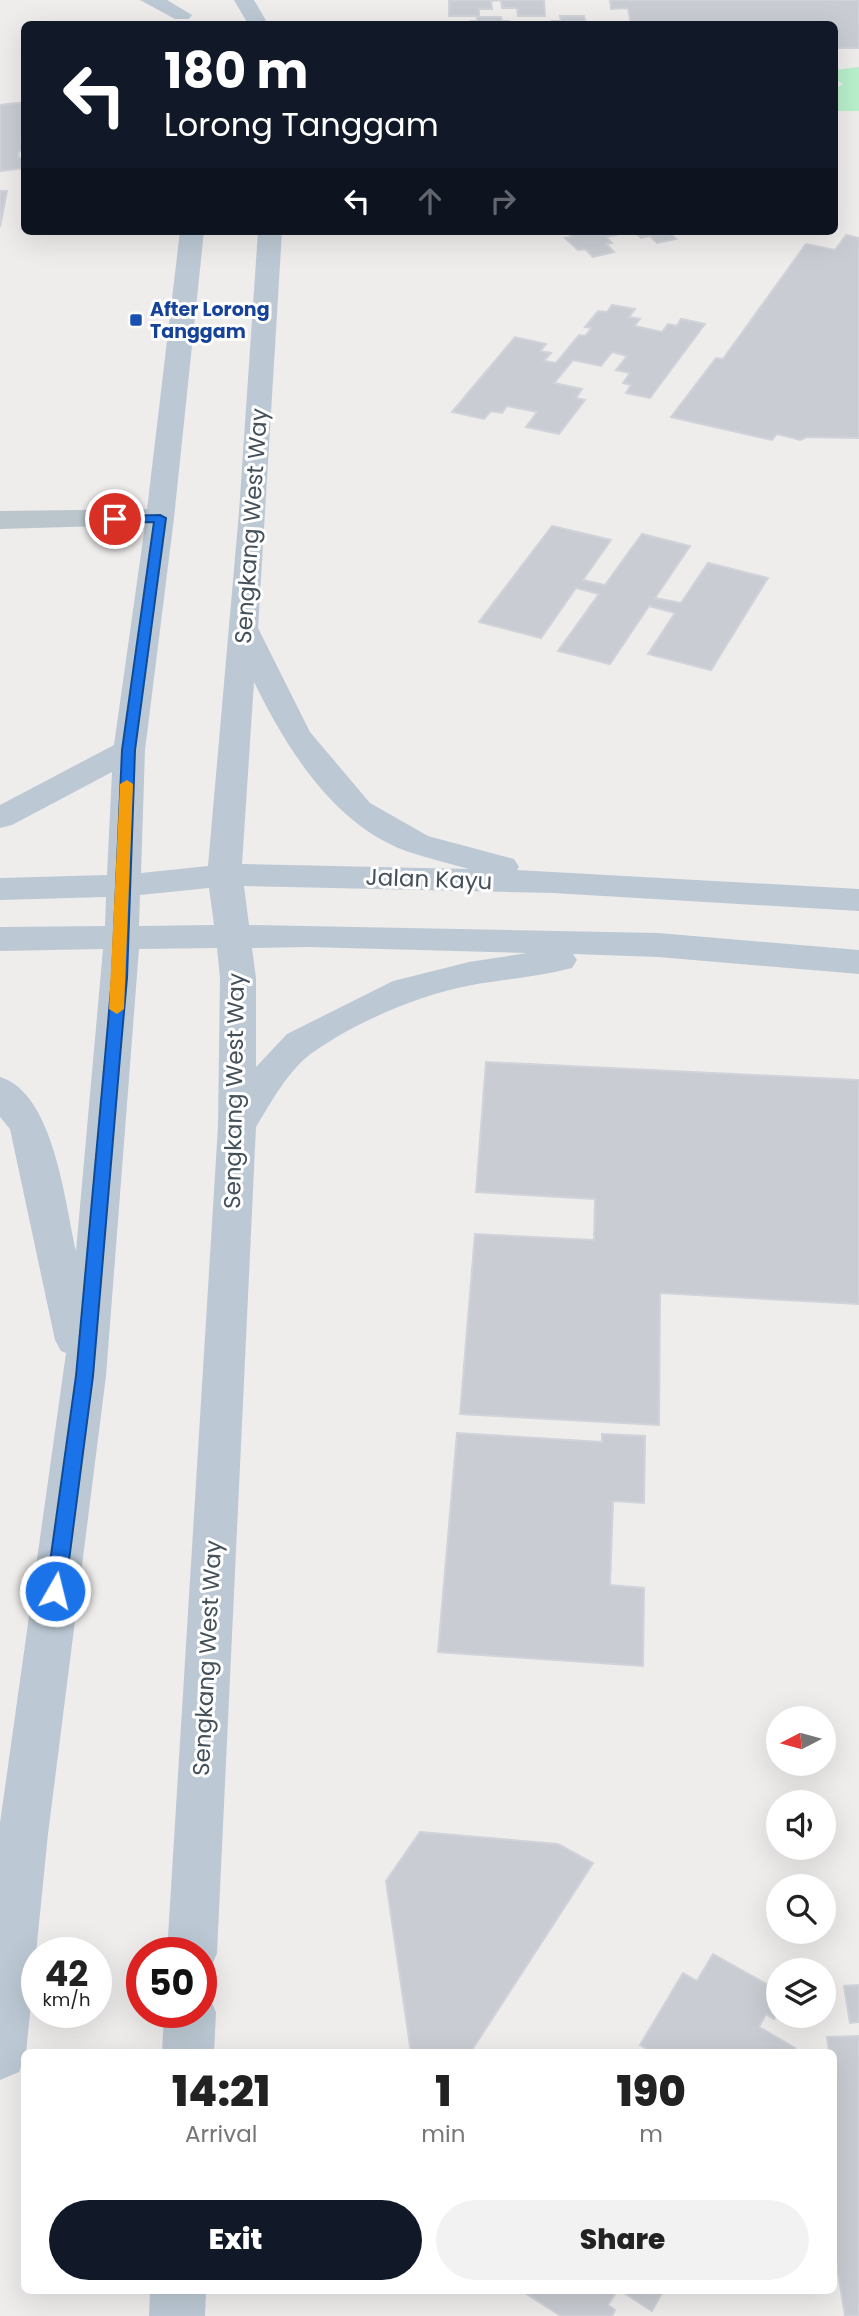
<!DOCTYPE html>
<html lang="en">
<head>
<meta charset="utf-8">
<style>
	:root { --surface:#fff; --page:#f2f2f2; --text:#222; --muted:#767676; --accent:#111827 }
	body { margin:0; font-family:Poppins,sans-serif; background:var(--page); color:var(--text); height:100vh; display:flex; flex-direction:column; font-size:26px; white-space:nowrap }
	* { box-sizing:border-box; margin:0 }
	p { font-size:23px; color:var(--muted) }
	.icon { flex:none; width:38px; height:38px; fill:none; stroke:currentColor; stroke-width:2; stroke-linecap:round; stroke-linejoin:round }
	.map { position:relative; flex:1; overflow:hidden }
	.side { position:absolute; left:21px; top:2049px; width:816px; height:245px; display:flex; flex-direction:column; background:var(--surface); border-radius:10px; box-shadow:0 7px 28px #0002 }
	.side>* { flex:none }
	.top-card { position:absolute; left:21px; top:21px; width:817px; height:214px; border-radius:10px; box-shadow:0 7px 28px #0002; background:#111827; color:#fff; overflow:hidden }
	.needle { width:46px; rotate:264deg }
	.tools { position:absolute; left:766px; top:1706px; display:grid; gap:14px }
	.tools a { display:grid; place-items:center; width:70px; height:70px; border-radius:50%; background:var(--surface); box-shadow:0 7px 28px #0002; font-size:35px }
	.speed { position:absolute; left:21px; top:1937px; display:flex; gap:14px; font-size:35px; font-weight:700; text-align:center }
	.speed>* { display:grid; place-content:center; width:91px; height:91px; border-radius:50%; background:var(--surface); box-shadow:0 7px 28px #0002; line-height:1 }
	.speed small { font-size:18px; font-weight:400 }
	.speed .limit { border:10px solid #d22; background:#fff; color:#111 }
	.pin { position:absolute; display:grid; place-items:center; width:60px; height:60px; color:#fff; margin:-30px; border:4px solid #fff; border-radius:50%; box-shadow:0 2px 7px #0007 }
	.me { position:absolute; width:77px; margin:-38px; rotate:8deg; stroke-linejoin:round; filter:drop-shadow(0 0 5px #0008) }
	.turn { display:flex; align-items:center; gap:24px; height:147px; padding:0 28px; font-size:32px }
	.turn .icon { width:91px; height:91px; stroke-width:2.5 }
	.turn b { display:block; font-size:49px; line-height:60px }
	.lanes { display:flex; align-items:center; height:66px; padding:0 28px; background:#0003; justify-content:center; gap:35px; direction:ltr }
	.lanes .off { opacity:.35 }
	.eta { display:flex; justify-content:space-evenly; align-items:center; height:119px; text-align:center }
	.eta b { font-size:42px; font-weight:800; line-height:49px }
	.primary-button { display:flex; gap:14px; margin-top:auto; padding:14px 28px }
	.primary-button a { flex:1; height:80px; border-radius:42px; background:var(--accent); color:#fff; font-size:28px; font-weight:800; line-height:80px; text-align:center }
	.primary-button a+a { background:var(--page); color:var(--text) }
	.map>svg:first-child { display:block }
</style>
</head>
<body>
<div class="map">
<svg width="859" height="2316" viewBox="0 0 859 2316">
	<rect width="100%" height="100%" fill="#efecec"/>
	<path fill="#b9efcb" d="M 859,67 L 859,111 L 835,111 L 835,89 L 843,84 L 835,79 L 835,70 Z"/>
	<g fill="#c9ccd2" stroke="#d0d3d9" stroke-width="2">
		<path d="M 449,0 L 544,0 L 545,16 L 518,16 L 517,8 L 502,8 L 501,0 L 491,1 L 492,9 L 479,9 L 479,16 L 449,16 Z"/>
		<path d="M 610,0 L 859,0 L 859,48 L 835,48 L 835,24 L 631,24 L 628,8 L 611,9 Z"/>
		<path d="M 560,16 L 584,16 L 586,24 L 552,24 L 552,21 L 561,21 Z"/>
		<path d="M 477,17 L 501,17 L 502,21 L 509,21 L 509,24 L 471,24 L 471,21 L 477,21 Z"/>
		<path d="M 16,103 L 24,103 L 24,130 L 21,143 L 24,143 L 24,151 L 19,151 L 18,158 L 24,158 L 24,168 L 0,171 L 0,105 Z"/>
		<path d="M 0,191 L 7,191 L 0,227 Z"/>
		<path d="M 566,231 L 675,231 L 669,232 L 676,239 L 657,243 L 650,236 L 641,238 L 634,231 L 606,237 L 612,243 L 606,244 L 614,252 L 593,257 L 585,249 L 578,250 L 565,238 L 572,237 Z"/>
		<path d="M 846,235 L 859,238 L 859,438 L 807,437 L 800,440 L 777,434 L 772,440 L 671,417 L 716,358 L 723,359 L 806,244 L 835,250 Z"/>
		<path d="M 612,305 L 635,309 L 629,317 L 640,319 L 634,326 L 662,332 L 668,324 L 677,326 L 681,319 L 705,324 L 650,398 L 626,393 L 631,385 L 623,383 L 630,373 L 616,370 L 627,356 L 612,352 L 601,366 L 573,360 L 554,383 L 582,389 L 576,398 L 585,400 L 559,434 L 526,427 L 537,412 L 507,406 L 502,413 L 491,411 L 484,419 L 452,412 L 515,337 L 546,344 L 540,351 L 551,353 L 544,361 L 556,363 L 579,335 L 585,336 L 592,328 L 585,327 L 598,311 L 607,312 Z"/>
		<path d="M 552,526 L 611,540 L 583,580 L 605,585 L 642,534 L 690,546 L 655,598 L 681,603 L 708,563 L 768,578 L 711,670 L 648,654 L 675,613 L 649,606 L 610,664 L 558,651 L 599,594 L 576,588 L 541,638 L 479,622 Z"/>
		<path d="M 486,1062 L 859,1080 L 859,1304 L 660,1293 L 659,1425 L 460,1414 L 475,1234 L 594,1240 L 595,1199 L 476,1192 Z"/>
		<path d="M 457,1433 L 602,1442 L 602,1434 L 645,1436 L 644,1503 L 613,1501 L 610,1585 L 644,1588 L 643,1666 L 438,1652 Z"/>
		<path d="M 420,1832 L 558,1844 L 593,1863 L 470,2053 L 411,2053 L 386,1881 Z"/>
		<path d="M 713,1954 L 779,1991 L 779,2011 L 774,2019 L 766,2014 L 759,2027 L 795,2048 L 793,2053 L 655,2053 L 640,2045 L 683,1973 L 697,1981 Z"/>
		<path d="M 859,1985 L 859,2022 L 850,2023 L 844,1986 Z"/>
		<path d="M 859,2036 L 859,2316 L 845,2316 L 833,2242 L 833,2097 L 836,2097 L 833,2053 L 829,2053 L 827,2037 Z"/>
		<path d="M 522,2291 L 617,2291 L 608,2305 L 615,2310 L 612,2316 L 561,2316 Z"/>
		<path d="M 621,2291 L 663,2291 L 652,2311 Z"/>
	</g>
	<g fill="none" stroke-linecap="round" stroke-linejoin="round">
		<path fill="#bac5cc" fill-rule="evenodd" d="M 160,509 L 170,512 L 174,518 L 170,524 L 0,529 L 0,511 Z"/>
		<g fill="#bcc9d4" fill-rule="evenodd">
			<path d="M 140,0 L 167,0 L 192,15 L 189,19 L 175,19 Z"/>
			<path d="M 234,0 L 254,0 L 268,24 L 248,24 Z"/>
			<path d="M 180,231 L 204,231 L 174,518 L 145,750 L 141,873 L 208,866 L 239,512 L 258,231 L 282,231 L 258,628 L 310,732 L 370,803 L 428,836 L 514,859 L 519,867 L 517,870 L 859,889 L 859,911 L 553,893 L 244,886 L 249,925 L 658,933 L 859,950 L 859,974 L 658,957 L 573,954 L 577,960 L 572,968 C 539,977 505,979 472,985 C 419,995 358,1021 315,1051 C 289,1068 272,1101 256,1127 L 217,1953 L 210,1970 L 201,1974 L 201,1953 L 167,1953 L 218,1126 L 220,978 L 217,948 L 139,949 L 106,1376 L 48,1834 L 26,2053 L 19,2072 L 0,2080 L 0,1823 L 66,1353 L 61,1351 L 55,1340 L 10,1129 L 0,1117 L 0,1077 C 54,1093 65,1203 76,1251 L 103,949 L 0,951 L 0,927 L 105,926 L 106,897 L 0,900 L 0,878 L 107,875 L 112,772 L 12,825 L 0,828 L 0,805 L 114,745 L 146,518 ZM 254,682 C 287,749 333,824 406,851 C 427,858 448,863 469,869 L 242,864 ZM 209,888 L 214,925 L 139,926 L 140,895 ZM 308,947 L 527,953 L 469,962 L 393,981 L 287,1034 L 256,1067 L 256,978 L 252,948 Z"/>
			<path d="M 201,1991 L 208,1994 L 216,2012 L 214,2053 L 162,2053 L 164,2012 L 201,2012 Z"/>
			<path d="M 150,2291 L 206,2291 L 205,2316 L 149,2316 Z"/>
		</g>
	</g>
	<path fill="#1a73e8" stroke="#114b97" stroke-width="2" d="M 160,515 L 166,518 L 135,750 L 127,978 L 120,1057 L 93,1376 L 65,1591 L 62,1597 L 49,1597 L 46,1591 L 76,1376 L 105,1057 L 112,978 L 122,750 L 154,522 L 115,523 L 109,519 L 115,516 Z"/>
	<path fill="#f59e0b" d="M 127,780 L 133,784 L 124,1009 L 117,1014 L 109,1009 L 120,784 Z"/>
	<rect fill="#1a4fb4" stroke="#fff" stroke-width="2.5" x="129" y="313" width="14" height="14" rx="3.5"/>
	<g text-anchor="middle" stroke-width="6" stroke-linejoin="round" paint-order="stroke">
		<g font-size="19" font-weight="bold" fill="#164399" stroke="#fff" text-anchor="start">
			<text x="150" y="316">After Lorong<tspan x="150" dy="22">Tanggam</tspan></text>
		</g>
		<g font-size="23" fill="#45515a" stroke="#fff">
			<text transform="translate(251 526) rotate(-86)" y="8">Sengkang West Way</text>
			<text transform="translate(429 879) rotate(2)" y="8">Jalan Kayu</text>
			<text transform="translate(234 1091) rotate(-89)" y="8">Sengkang West Way</text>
			<text transform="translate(207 1658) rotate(-87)" y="8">Sengkang West Way</text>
		</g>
	</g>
</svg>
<div class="tools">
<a><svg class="needle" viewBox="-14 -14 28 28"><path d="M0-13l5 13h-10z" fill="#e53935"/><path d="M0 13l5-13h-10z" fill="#767676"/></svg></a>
<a><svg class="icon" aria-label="sound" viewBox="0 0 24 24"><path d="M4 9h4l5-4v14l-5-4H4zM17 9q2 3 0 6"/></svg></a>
<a><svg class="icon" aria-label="search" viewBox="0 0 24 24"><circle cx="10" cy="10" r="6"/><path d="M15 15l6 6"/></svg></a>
<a><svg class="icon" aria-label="layers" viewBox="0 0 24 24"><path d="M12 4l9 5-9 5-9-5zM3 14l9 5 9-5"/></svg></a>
</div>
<div class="speed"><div>42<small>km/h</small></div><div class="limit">50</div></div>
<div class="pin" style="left:115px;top:519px;background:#d93025"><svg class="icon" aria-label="arrive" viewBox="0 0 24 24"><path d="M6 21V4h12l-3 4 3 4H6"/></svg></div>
<svg class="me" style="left:55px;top:1591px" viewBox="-20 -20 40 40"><circle r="17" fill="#1a73e8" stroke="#fff" stroke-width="3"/><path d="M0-11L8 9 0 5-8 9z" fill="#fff"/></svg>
<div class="top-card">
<div class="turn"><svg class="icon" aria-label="left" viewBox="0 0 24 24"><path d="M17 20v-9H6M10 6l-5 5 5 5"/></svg><div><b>180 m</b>Lorong Tanggam</div></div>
<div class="lanes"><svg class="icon" aria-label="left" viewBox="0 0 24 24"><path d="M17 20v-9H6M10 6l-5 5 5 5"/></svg><svg class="icon off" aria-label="ahead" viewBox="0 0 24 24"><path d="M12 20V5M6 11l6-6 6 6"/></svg><svg class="icon off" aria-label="right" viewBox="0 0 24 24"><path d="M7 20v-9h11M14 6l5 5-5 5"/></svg></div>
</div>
<section class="side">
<div class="eta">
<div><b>14:21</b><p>Arrival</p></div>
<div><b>1</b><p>min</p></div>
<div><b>190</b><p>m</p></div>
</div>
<div class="primary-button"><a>Exit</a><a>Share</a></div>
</section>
</div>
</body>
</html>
